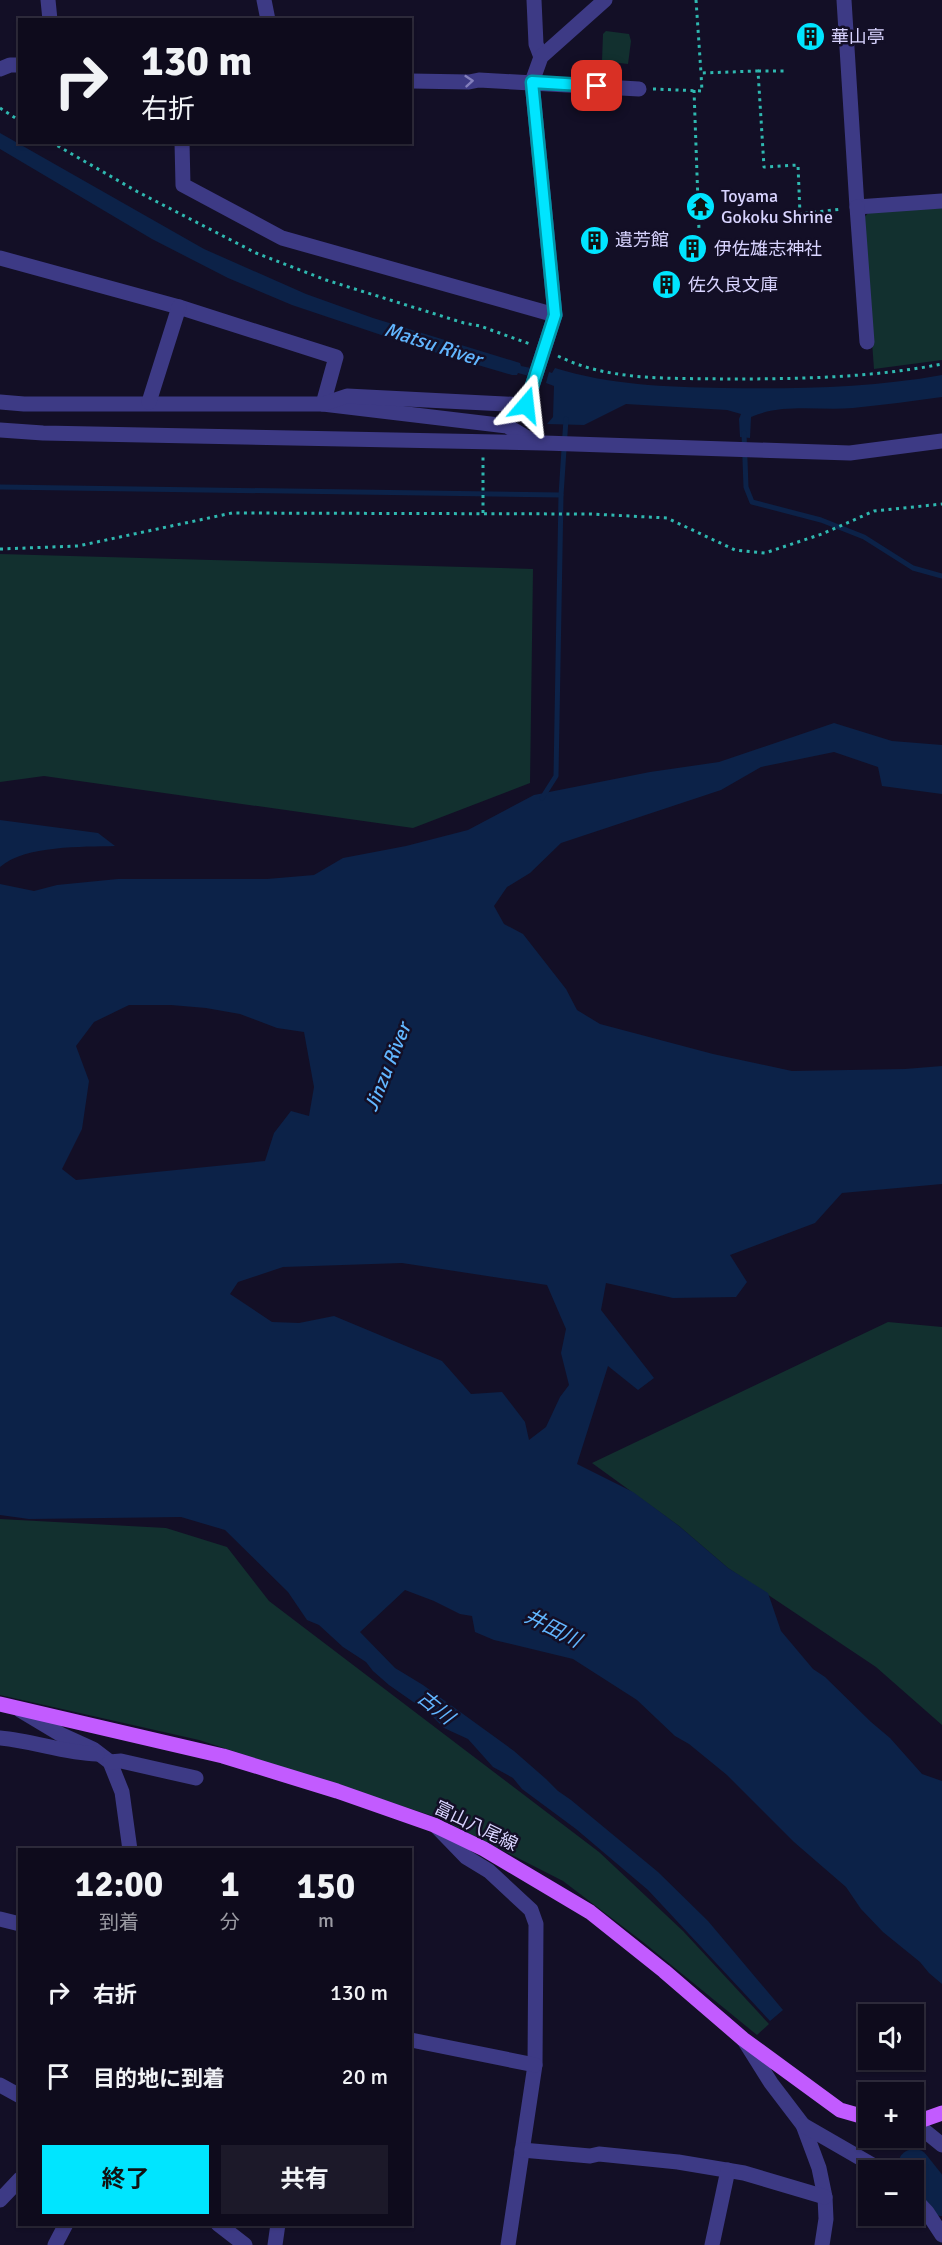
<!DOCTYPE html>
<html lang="ja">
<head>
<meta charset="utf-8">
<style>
	:root { --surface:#0e0b1c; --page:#1c1929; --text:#f1f3f6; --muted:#9b9ba3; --line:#2e2b3b; --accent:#00e5ff }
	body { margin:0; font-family:Signika,"Noto Sans JP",sans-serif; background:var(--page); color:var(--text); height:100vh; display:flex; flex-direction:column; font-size:22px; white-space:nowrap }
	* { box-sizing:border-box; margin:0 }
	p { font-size:20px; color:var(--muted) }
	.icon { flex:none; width:33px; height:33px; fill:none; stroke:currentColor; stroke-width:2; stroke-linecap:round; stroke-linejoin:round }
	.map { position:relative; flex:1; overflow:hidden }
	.side { position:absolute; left:18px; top:1848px; width:394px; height:378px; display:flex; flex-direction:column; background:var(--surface); border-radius:0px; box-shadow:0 2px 4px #0004,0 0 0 2px var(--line) }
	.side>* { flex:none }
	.top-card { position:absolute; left:18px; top:18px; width:394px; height:126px; border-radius:0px; box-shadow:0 2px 4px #0004,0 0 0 2px var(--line); background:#0e0b1c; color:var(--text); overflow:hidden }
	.controls { position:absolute; left:858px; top:2004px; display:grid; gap:12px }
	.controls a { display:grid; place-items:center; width:66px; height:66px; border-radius:0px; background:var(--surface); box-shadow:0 2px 4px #0004,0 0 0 2px var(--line); font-size:30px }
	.pin { position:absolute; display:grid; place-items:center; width:51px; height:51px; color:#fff; margin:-26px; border-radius:12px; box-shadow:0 3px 9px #0006 }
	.me { position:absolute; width:66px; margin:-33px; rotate:17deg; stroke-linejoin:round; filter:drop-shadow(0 0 4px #0008) }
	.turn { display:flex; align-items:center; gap:21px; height:126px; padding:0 24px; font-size:27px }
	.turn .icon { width:78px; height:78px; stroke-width:2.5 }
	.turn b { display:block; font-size:42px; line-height:51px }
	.eta { display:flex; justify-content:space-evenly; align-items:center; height:102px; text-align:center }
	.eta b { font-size:36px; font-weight:700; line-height:42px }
	.button { display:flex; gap:12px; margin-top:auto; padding:12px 24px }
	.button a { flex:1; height:69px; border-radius:0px; background:var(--accent); color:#111; font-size:24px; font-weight:700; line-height:69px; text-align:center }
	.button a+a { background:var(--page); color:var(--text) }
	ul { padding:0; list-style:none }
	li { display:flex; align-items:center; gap:18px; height:84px; padding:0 24px }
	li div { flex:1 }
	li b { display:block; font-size:22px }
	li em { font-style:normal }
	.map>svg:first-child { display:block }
</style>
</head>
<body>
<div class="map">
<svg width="942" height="2245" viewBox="0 0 942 2245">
	<rect width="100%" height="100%" fill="#130f26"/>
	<g fill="#12302f">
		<path d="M 606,31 L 629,34 L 631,41 L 628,64 L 602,61 L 603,34 Z"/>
		<path d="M 942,208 L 942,360 L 874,369 L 863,219 L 869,212 Z"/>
		<path d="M 0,554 L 533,569 L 530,783 L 413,828 L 44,776 L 0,782 Z"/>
		<path d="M 888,1322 L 942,1327 L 942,1725 L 876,1667 L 728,1568 L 679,1526 L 592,1463 Z"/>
		<path d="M 0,1519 L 166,1528 L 227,1547 L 269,1601 L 599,1852 L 683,1931 L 769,2024 L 757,2035 L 643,1942 L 563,1881 L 439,1818 L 199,1740 L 0,1695 Z"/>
	</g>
	<g fill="#0c2248" fill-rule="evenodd">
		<path d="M 0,133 L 204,249 L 306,294 L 373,318 L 520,363 L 521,366 L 531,368 L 529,376 L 518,373 L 517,375 L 512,375 L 417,347 L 292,305 L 228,278 L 152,239 L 0,149 Z"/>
		<path d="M 555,368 C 610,385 665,387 723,388 C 795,389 870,388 942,375 L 942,397 C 912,401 883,405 853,408 C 820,411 782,403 751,417 L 750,438 L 740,437 L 739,419 L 741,414 L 727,410 L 626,404 L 584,425 L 547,424 L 553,417 L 554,386 L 546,383 L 549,372 L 552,373 Z"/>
		<path d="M 834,723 L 892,741 L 942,745 L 942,794 L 882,786 L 878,767 L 834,752 L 761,767 L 721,790 L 561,843 L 530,873 L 507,887 L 494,906 L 504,924 L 523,934 L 566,989 L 577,1010 L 600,1024 L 713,1054 L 792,1071 L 905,1069 L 942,1066 L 942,1184 L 842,1193 L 815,1223 L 730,1255 L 747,1282 L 736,1297 L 673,1298 L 606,1283 L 601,1310 L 654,1378 L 638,1390 L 608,1366 L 577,1464 L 633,1492 L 679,1526 L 728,1568 L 768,1593 L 781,1631 L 813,1669 L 825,1677 L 871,1722 L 890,1738 L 922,1774 L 942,1781 L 942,1984 L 929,1973 L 920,1962 L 883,1932 L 861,1909 L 846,1887 L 794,1842 L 727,1775 L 689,1744 L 675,1736 L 637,1700 L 573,1659 L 494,1640 L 475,1632 L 472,1616 L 460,1614 L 434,1601 L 405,1590 L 360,1632 L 395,1668 L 423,1685 L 514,1751 L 546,1779 L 558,1791 L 571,1800 L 658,1872 L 708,1921 L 783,2010 L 770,2021 L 648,1890 L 576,1829 L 522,1789 L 513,1778 L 493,1767 L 468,1739 L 444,1728 L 429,1713 L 389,1685 L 373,1671 L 366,1662 L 343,1647 L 319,1625 L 307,1620 L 288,1592 L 225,1530 L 181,1517 L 29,1519 L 0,1515 L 0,884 L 34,891 L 57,885 L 118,879 L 267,879 L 314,875 L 343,858 L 406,846 L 468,830 L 534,795 L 650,772 L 719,762 ZM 129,1005 L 171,1005 L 206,1008 L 240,1014 L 277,1028 L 304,1032 L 314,1087 L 309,1116 L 291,1111 L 274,1133 L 265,1161 L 76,1180 L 62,1169 L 82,1129 L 89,1081 L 76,1046 L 94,1022 ZM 402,1263 L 547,1285 L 566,1329 L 561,1353 L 569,1385 L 560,1397 L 546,1427 L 529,1440 L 525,1422 L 502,1392 L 471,1394 L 442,1361 L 334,1316 L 299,1323 L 272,1322 L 230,1294 L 238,1282 L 283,1267 Z"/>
		<path d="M 0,820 L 98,833 L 115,846 C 83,847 25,845 0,867 Z"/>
	</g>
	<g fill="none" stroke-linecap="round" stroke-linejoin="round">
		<g stroke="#0c2248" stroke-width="5">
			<path d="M 744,433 L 746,487 L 752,502 L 821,520 L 864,537 L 913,568 L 942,576"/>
			<path d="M 0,487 L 561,495"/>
			<path d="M 542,798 L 556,776 L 561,495 L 566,419"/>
		</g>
		<path stroke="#0c2248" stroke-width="32" d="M 914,2165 L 942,2200"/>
		<g stroke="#2fb8b0" stroke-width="3" stroke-dasharray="3 4.5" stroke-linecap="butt">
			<path d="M 696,0 L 701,73 L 758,71 L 764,167 L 798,165 L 800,214 L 842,209"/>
			<path d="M 758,71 L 785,71"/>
			<path d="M 653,89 L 702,91 L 701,73"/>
			<path d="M 694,90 L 699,230"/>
			<path d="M 0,108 L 20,121"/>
			<path d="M 51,142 L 138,192 L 256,253 L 326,280 L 464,323 L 480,326 L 530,344"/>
			<path d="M 558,356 C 607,381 669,378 724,379 C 796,379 871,378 942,364"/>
			<path d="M 483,513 L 483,456"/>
			<path d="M 0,549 L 78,546 L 232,513 L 591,514 L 667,518 L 735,550 L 765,553 L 822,534 L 874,511 L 942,504"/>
		</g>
		<g stroke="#3d3a85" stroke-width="15">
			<path d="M 48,0 L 50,20"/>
			<path d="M 264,0 L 268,20"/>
			<path d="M 534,0 L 536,44 L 541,57"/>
			<path d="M 844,0 L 857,207 L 942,201"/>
			<path d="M 0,69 L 10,65 L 20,65"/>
			<path d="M 411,81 L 469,82 L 479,80 L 639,89"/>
			<path d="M 182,142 L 183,185 L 282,238 L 555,315"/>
			<path d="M 857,207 L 867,342"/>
			<path d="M 0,258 L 179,307 L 336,357 L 323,404 L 507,426 L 534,442"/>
			<path d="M 0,402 L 24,404 L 323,404 L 347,396 L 526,405 L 555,315 L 532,82 L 541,57 L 605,0"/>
			<path d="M 149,402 L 179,307"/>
			<path d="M 0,430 L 43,433 L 544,443 L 850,453 L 942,441"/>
			<path d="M 20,1710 L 60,1734 L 93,1749 L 110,1762 L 122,1792 L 130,1850"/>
			<path d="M 0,1738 C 34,1741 64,1753 97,1754"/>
			<path d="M 110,1762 L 121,1761 L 196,1778"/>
			<path d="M 436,1826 L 466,1857 L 489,1871 L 531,1910 L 536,1924 L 535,2065 L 508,2245"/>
			<path d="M 0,1919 L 20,1924"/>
			<path d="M 411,2040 L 535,2065"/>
			<path d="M 744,2040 L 771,2083 L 803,2125 L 819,2168 L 825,2197 L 826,2219 L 822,2245"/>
			<path d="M 0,2085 L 20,2096"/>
			<path d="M 915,2123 L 942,2145"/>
			<path d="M 803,2125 L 881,2170"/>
			<path d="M 522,2150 L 590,2156 L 599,2154 L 678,2162 L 744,2173 L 825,2197"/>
			<path d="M 914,2198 L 927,2212 L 942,2235"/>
			<path d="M 0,2200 L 20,2179"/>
			<path d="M 218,2224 L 245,2245"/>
			<path d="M 55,2245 L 66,2224"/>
			<path d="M 275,2245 L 278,2224"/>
			<path d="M 712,2245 L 728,2170"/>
		</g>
		<g stroke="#c25bff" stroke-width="15">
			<path d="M 0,1704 L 223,1756 L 337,1791 L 434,1825 L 484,1849 L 590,1912 L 664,1971 L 743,2039 L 840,2110 L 868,2118"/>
			<path d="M 914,2123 L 942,2113"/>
		</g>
	</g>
	<defs><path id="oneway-chevron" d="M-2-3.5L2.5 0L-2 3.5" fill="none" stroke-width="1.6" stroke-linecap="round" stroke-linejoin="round" transform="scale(1.5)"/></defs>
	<use stroke="#837fbc" href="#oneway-chevron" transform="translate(469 81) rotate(-5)"/>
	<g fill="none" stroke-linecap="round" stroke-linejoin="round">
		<defs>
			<path id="route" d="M 526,405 L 555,315 L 532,82 L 597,86"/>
		</defs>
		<use href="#route" stroke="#0095a6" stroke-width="15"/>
		<use href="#route" stroke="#00e5ff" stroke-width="10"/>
	</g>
	<defs>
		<symbol id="building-disc" viewBox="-11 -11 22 22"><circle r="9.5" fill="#00e5ff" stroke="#130f26"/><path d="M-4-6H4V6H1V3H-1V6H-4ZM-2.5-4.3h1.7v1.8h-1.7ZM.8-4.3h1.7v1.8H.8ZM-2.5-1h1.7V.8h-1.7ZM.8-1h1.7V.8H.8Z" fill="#111"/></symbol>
		<symbol id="temple-disc" viewBox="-11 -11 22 22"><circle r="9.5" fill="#00e5ff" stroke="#130f26"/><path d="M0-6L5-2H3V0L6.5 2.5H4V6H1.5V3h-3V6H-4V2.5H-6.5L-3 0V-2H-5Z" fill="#111"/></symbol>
	</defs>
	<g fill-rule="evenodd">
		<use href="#building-disc" x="794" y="20" width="33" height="33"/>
		<use href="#temple-disc" x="684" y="190" width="33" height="33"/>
		<use href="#building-disc" x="578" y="224" width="33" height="33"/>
		<use href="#building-disc" x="676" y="232" width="33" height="33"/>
		<use href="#building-disc" x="650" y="268" width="33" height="33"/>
	</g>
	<g text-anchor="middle" stroke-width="5" stroke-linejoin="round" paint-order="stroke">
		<g font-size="18" fill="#d9d4ff" stroke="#130f26" text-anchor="start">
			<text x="831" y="43">華山亭</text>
			<text x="721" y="202">Toyama<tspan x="721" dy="21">Gokoku Shrine</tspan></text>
			<text x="615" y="246">遺芳館</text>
			<text x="714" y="255">伊佐雄志神社</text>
			<text x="688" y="291">佐久良文庫</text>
		</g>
		<g font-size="18" fill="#d9d4ff" stroke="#130f26">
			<text transform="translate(476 1826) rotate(26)" y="6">富山八尾線</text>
		</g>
		<g font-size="20" font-style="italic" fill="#62b6ff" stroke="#130f26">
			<text transform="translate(433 344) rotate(18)" y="7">Matsu River</text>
			<text transform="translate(387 1067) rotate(-68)" y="7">Jinzu River</text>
			<text transform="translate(553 1628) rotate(27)" y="7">井田川</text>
			<text transform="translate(436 1707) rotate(39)" y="7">古川</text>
		</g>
	</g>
</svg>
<div class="controls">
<a><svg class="icon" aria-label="sound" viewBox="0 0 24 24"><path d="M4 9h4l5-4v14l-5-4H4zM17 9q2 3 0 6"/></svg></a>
<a>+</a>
<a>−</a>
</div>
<div class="pin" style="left:597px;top:86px;background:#d93025"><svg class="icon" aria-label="arrive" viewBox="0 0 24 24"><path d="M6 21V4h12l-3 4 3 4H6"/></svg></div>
<svg class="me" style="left:526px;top:405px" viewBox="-20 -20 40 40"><path d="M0-17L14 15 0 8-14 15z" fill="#00e5ff" stroke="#fff" stroke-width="4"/></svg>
<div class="top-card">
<div class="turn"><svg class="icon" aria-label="right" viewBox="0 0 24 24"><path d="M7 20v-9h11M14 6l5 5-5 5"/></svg><div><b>130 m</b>右折</div></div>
</div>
<section class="side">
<div class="eta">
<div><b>12:00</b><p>到着</p></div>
<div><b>1</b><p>分</p></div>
<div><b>150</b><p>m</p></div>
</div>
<ul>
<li><svg class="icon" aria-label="right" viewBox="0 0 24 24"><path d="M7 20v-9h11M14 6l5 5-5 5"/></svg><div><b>右折</b></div><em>130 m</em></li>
<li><svg class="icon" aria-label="arrive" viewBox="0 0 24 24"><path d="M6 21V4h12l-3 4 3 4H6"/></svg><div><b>目的地に到着</b></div><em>20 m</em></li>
</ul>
<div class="button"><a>終了</a><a>共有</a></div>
</section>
</div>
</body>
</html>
